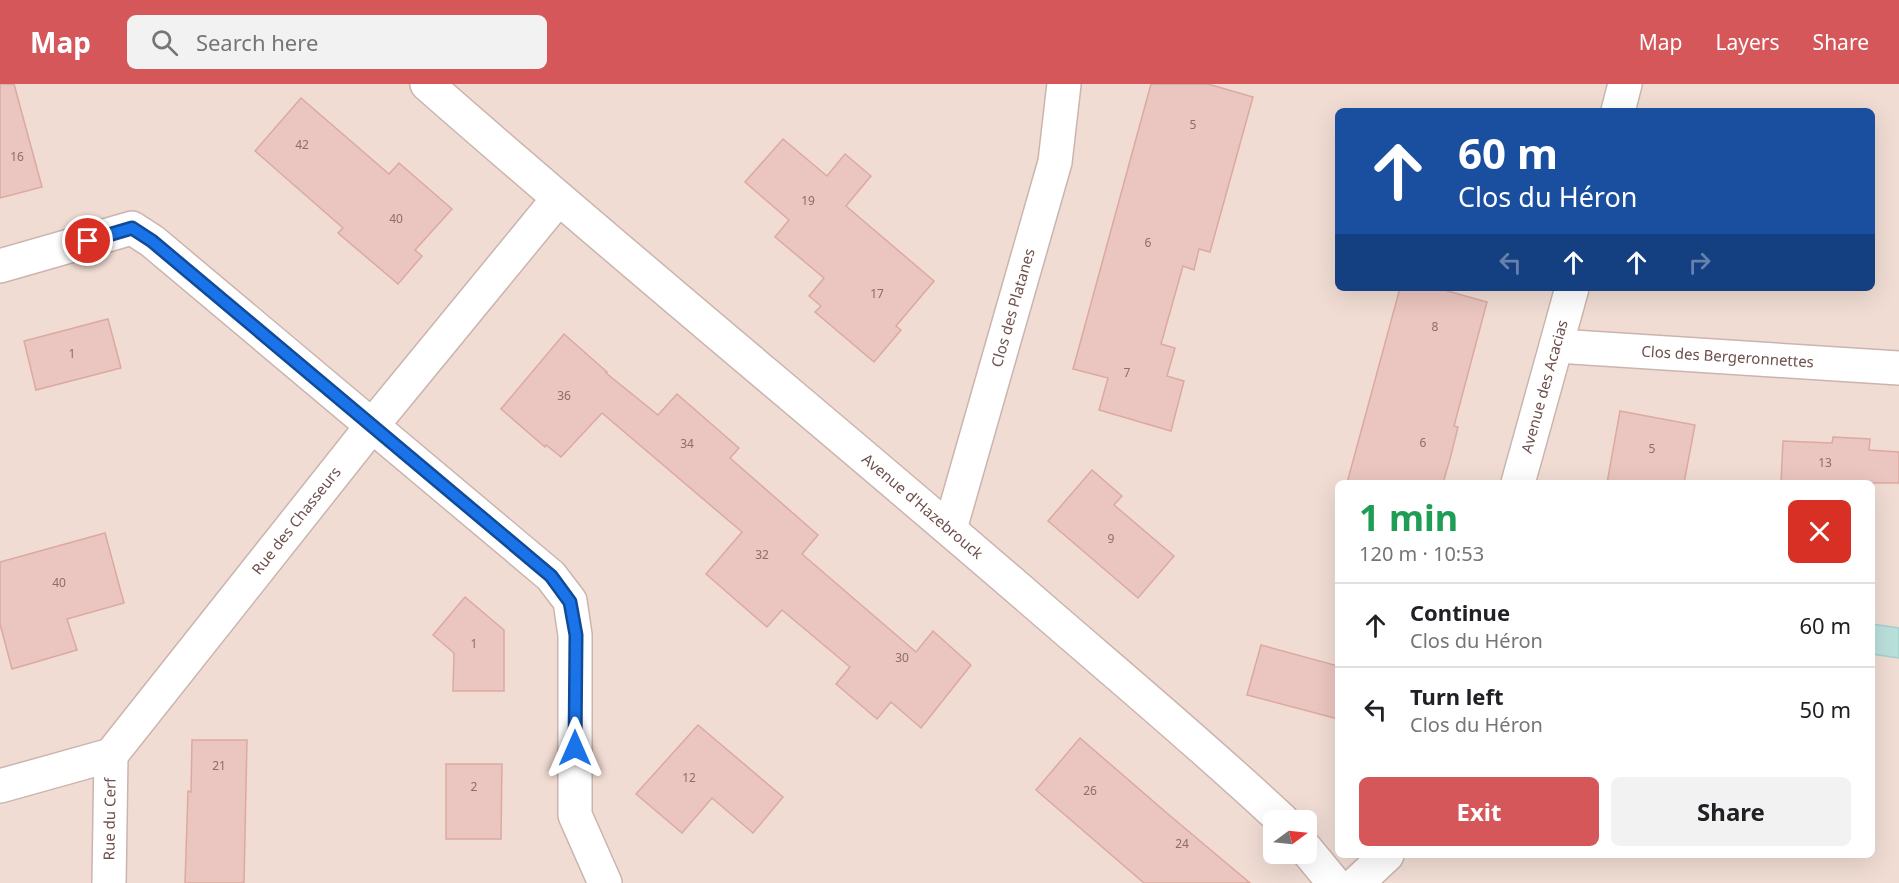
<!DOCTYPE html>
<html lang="en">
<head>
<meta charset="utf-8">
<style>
	:root { --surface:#fff; --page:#f2f2f2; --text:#202124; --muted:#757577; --line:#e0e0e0; --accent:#d5575a }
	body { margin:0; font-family:"Noto Sans",sans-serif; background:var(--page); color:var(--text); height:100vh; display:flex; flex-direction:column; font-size:22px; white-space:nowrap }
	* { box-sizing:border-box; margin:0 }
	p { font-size:20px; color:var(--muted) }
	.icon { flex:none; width:33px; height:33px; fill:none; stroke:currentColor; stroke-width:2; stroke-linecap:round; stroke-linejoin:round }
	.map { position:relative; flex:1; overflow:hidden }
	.drawer { position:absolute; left:1335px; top:396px; width:540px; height:378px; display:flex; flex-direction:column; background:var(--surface); border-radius:9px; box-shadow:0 6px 24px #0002 }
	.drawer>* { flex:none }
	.guide { position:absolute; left:1335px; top:24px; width:540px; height:183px; border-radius:9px; box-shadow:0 6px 24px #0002; background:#1a4fa0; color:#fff; overflow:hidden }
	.needle { width:39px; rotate:75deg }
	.controls { position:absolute; left:1263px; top:726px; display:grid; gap:12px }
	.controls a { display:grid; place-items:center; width:54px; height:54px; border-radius:9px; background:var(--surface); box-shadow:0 6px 24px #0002; font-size:30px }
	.pin { position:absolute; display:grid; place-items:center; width:51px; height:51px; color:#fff; margin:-26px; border:3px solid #fff; border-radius:50%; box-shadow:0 2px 6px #0007 }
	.me { position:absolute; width:66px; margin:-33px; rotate:0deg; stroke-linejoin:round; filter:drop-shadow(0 0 4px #0008) }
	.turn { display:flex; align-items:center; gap:21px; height:126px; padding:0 24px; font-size:27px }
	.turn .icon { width:78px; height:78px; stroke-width:2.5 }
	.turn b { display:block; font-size:42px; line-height:51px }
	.lanes { display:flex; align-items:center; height:57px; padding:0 24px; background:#0003; justify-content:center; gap:30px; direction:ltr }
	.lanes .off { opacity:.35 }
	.round { display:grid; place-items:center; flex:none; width:63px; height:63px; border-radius:9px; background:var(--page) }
	.summary { display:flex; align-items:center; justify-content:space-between; height:102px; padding:0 24px }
	h1 { font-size:36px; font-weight:700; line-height:45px; color:#1e9e55 }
	.button { display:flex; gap:12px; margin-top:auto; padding:12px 24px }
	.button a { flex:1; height:69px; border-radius:9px; background:var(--accent); color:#fff; font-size:24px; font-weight:700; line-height:69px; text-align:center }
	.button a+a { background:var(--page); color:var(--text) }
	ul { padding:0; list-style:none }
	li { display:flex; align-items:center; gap:18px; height:84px; padding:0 24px; border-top:2px solid var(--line) }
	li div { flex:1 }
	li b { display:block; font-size:22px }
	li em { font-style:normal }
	header { display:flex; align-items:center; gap:36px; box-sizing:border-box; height:84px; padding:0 30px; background:var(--accent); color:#fff }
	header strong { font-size:28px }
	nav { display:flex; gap:33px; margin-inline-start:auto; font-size:21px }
	.search { width:420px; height:54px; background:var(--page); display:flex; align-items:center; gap:15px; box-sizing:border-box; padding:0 21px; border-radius:9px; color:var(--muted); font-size:22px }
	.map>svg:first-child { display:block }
</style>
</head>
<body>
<header>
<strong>Map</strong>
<div class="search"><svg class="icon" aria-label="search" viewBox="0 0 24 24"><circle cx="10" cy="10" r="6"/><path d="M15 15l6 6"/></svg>Search here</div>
<nav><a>Map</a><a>Layers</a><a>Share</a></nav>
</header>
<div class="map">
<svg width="1899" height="799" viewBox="0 0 1899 799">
	<rect width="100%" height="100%" fill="#f9ebe4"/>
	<path fill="#f0dcd3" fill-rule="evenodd" d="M 0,0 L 1899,0 L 1899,799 L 0,799 ZM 1338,27 L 1872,27 L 1872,204 L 1338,204 ZM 1338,399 L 1872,399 L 1872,771 L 1338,771 ZM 1274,736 L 1306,736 L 1306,770 L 1274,770 Z"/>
	<path fill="#bbe0dc" stroke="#a2d0cc" stroke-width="1.5" d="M 1872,540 L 1899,544 L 1899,574 L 1872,570 Z"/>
	<g fill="#ebc5bf" stroke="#dca9a1" stroke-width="1.5">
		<path d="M 0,0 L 14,0 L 42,103 L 0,114 Z"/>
		<path d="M 1151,0 L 1208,0 L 1253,13 L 1210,168 L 1199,165 L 1194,186 L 1183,182 L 1161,260 L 1175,264 L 1167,292 L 1184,297 L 1171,347 L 1099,326 L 1108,294 L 1073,285 Z"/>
		<path d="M 301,14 L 389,90 L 399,79 L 452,125 L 415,166 L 422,172 L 398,200 L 338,149 L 343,144 L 255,67 Z"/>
		<path d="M 783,55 L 827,92 L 845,70 L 871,92 L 846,122 L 934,197 L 896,242 L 901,246 L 874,278 L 815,228 L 821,222 L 809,212 L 824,194 L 775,153 L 789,136 L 745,98 Z"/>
		<path d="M 1400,204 L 1437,204 L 1487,218 L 1454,342 L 1458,343 L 1450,375 L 1443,399 L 1347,399 Z"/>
		<path d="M 108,235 L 121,284 L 36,306 L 24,257 Z"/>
		<path d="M 564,250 L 607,288 L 606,289 L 658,331 L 677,310 L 739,364 L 730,374 L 818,451 L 802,470 L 916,568 L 933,547 L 971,581 L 921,644 L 891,618 L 877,635 L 836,600 L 850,583 L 782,526 L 767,543 L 706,490 L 742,448 L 602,329 L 561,373 L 546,361 L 545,363 L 501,325 Z"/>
		<path d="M 1620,327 L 1695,341 L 1684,399 L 1607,399 Z"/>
		<path d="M 1833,353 L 1870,355 L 1869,366 L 1899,368 L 1899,399 L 1781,399 L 1783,357 L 1832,359 Z"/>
		<path d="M 1092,386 L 1122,412 L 1114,421 L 1174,472 L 1138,514 L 1048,437 Z"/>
		<path d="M 105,449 L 124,519 L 67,535 L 77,566 L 12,585 L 0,540 L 0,478 Z"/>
		<path d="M 465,513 L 504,546 L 504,607 L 453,607 L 454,569 L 433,551 Z"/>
		<path d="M 1261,561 L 1338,582 L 1338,635 L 1247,611 Z"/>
		<path d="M 698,641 L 783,713 L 753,749 L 712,714 L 682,749 L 636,710 Z"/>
		<path d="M 1080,654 L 1168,730 L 1250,799 L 1144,799 L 1036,706 Z"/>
		<path d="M 192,656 L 247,656 L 244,799 L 185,799 L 188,707 L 191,708 Z"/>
		<path d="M 446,680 L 502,680 L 501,755 L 446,755 Z"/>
	</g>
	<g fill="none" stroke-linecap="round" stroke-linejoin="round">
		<defs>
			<g id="minor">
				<path id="s1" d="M 427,0 C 627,176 834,345 1035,519 C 1118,591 1202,661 1282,736"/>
				<path d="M 1618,27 L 1625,0"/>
				<path d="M 0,182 L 132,144 L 152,157 L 551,492 L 570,517 L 575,551 L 575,731 L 605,799"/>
				<path id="s2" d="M 1557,262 L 1899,284"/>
				<path id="s3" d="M 1518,399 L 1572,204"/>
				<path id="s4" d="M 950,445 L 1055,78 L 1064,0"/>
				<path id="s5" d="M 0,702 L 111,671 L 371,343 L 558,115"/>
				<path d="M 1306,765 L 1334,799"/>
				<path id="s6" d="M 109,799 L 111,671"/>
				<path d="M 1357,799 L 1387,771"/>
			</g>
		</defs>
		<use href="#minor" stroke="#cbb4ae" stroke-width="36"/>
		<use href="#minor" stroke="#fff" stroke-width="33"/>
	</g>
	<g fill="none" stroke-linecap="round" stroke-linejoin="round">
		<defs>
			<path id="route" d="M 88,157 L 132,144 L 152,157 L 551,492 L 570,518 L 576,551 L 575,664"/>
		</defs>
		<use href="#route" stroke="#114b97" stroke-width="15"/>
		<use href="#route" stroke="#1a73e8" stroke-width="10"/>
	</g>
	<g text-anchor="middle" stroke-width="5" stroke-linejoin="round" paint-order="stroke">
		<g font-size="12" fill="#8d6d6a">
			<text x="1193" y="45">5</text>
			<text x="302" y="65">42</text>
			<text x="17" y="77">16</text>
			<text x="808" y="121">19</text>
			<text x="396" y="139">40</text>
			<text x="1148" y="163">6</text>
			<text x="877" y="214">17</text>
			<text x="1435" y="247">8</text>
			<text x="72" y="274">1</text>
			<text x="1127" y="293">7</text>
			<text x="564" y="316">36</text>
			<text x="1423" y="363">6</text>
			<text x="687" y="364">34</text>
			<text x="1652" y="369">5</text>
			<text x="1825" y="383">13</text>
			<text x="1111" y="459">9</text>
			<text x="762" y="475">32</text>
			<text x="59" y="503">40</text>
			<text x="474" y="564">1</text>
			<text x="902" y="578">30</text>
			<text x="219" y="686">21</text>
			<text x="689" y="698">12</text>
			<text x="474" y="707">2</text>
			<text x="1090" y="711">26</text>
			<text x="1182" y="764">24</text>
		</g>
		<g font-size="15" fill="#6e504d" stroke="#fcf0e9">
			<text dy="5" stroke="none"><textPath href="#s4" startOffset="230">Clos des Platanes</textPath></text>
			<text dy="5" stroke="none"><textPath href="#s2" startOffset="171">Clos des Bergeronnettes</textPath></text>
			<text dy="5" stroke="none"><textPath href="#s3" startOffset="100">Avenue des Acacias</textPath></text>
			<text dy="5" stroke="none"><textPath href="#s1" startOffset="651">Avenue d'Hazebrouck</textPath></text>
			<text dy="5" stroke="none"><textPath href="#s5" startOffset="414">Rue des Chasseurs</textPath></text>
			<text dy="5" stroke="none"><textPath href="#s6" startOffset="64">Rue du Cerf</textPath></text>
		</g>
	</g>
</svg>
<div class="controls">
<a><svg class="needle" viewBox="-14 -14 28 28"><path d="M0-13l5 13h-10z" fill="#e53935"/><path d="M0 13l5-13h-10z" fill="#757577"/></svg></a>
</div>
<div class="pin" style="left:88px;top:157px;background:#d93025"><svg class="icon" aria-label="arrive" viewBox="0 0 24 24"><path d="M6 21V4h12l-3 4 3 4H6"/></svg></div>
<svg class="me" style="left:575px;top:664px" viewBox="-20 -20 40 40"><path d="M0-17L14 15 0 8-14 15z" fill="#1a73e8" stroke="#fff" stroke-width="4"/></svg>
<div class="guide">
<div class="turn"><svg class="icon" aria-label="ahead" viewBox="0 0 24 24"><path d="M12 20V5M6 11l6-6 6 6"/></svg><div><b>60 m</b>Clos du Héron</div></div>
<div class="lanes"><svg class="icon off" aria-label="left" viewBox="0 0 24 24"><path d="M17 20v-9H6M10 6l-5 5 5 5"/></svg><svg class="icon" aria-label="ahead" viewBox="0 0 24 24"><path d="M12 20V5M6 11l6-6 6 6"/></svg><svg class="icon" aria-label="ahead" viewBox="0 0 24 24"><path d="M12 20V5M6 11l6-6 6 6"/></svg><svg class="icon off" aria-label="right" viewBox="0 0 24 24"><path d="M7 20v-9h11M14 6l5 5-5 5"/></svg></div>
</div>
<section class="drawer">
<div class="summary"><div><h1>1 min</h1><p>120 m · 10:53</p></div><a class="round" style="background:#d93025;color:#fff"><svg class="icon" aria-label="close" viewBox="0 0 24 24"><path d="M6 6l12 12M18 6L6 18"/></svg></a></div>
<ul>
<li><svg class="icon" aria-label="ahead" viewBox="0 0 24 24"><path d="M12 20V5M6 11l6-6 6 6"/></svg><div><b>Continue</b><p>Clos du Héron</p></div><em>60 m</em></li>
<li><svg class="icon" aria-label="left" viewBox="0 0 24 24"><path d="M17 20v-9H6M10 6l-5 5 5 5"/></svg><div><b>Turn left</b><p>Clos du Héron</p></div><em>50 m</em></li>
</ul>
<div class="button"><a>Exit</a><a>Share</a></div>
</section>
</div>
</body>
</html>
